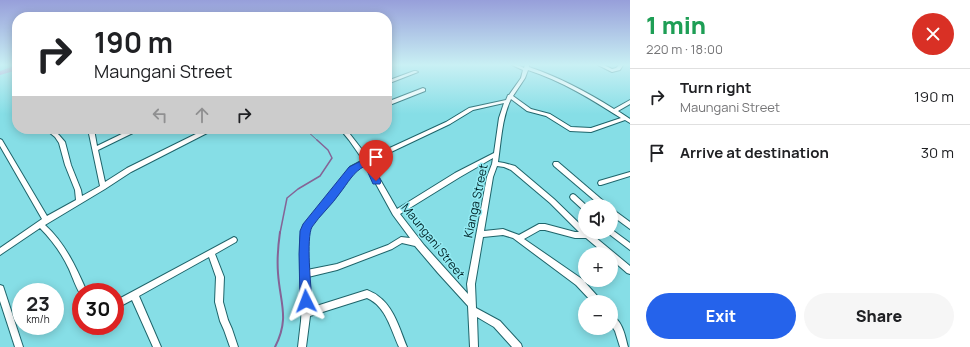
<!DOCTYPE html>
<html lang="en">
<head>
<meta charset="utf-8">
<style>
	:root { --surface:#fff; --page:#f6f6f6; --text:#202124; --muted:#757577; --line:#e0e0e0; --accent:#2563eb }
	body { margin:0; font-family:Manrope,sans-serif; background:var(--page); color:var(--text); height:100vh; display:flex; flex-direction:column; font-size:15px; white-space:nowrap }
	* { box-sizing:border-box; margin:0 }
	p { font-size:13px; color:var(--muted) }
	.icon { flex:none; width:22px; height:22px; fill:none; stroke:currentColor; stroke-width:2; stroke-linecap:round; stroke-linejoin:round }
	.map { position:relative; flex:1; overflow:hidden }
	.drawer { display:flex; flex-direction:column; background:var(--surface); width:340px }
	.drawer>* { flex:none }
	.top-card { position:absolute; left:12px; top:12px; width:380px; height:122px; border-radius:16px; box-shadow:0 2px 10px #0003; background:#fff; color:var(--text); overflow:hidden }
	.buttons { position:absolute; left:578px; top:199px; display:grid; gap:8px }
	.buttons a { display:grid; place-items:center; width:40px; height:40px; border-radius:50%; background:var(--surface); box-shadow:0 2px 10px #0003; font-size:20px }
	.speed { position:absolute; left:12px; top:283px; display:flex; gap:8px; font-size:20px; font-weight:700; text-align:center }
	.speed>* { display:grid; place-content:center; width:52px; height:52px; border-radius:50%; background:var(--surface); box-shadow:0 2px 10px #0003; line-height:1 }
	.speed small { font-size:10px; font-weight:400 }
	.speed .limit { border:6px solid #d22; background:#fff; color:#111 }
	.pin { position:absolute; display:grid; place-items:center; width:34px; height:34px; color:#fff; margin:-41px -17px; border-radius:50% 50% 50% 0; rotate:-45deg; box-shadow:0 0 4px #0007 }
	.pin .icon { rotate:45deg }
	.me { position:absolute; width:44px; margin:-22px; rotate:357deg; stroke-linejoin:round; filter:drop-shadow(0 0 3px #0008) }
	.turn { display:flex; align-items:center; gap:14px; height:84px; padding:0 16px; font-size:18px }
	.turn .icon { width:52px; height:52px; stroke-width:2.5 }
	.turn b { display:block; font-size:28px; line-height:34px }
	.lanes { display:flex; align-items:center; height:38px; padding:0 16px; background:#0003; justify-content:center; gap:20px; direction:ltr }
	.lanes .off { opacity:.35 }
	.round { display:grid; place-items:center; flex:none; width:42px; height:42px; border-radius:21px; background:var(--page) }
	.head { display:flex; align-items:center; justify-content:space-between; height:68px; padding:0 16px }
	h1 { font-size:24px; font-weight:800; line-height:30px; color:#1e9e55 }
	.button { display:flex; gap:8px; margin-top:auto; padding:8px 16px }
	.button a { flex:1; height:46px; border-radius:24px; background:var(--accent); color:#fff; font-size:16px; font-weight:800; line-height:46px; text-align:center }
	.button a+a { background:var(--page); color:var(--text) }
	ul { padding:0; list-style:none }
	li { display:flex; align-items:center; gap:12px; height:56px; padding:0 16px; border-top:1px solid var(--line) }
	li div { flex:1 }
	li b { display:block; font-size:15px }
	li em { font-style:normal }
	main { display:flex; flex:1; min-height:0 }
	.map>svg:first-child { display:block }
</style>
</head>
<body>
<main>
<div class="map">
<svg width="630" height="347" viewBox="0 0 630 347">
	<rect width="100%" height="100%" fill="#86dee6"/>
	<g fill="none" stroke-linecap="round" stroke-linejoin="round">
		<path stroke="#856496" stroke-width="1" d="M 305,129 L 318,141"/>
		<path stroke="#856496" stroke-width="1.5" d="M 280,233 L 287,198 L 298,189 L 320,176 L 332,158 L 328,150 L 317,140"/>
		<path stroke="#856496" stroke-width="2" d="M 275,347 C 290,318 280,303 278,273 C 277,260 278,246 280,232"/>
		<path fill="#be7fc5" fill-rule="evenodd" d="M 14,66 L 17,66 L 17,70 L 0,75 L 0,71 Z"/>
		<defs>
			<g id="minor">
				<path d="M 512,65 L 518,65 L 524,68 L 525,65 L 529,65 L 529,67 C 559,77 587,92 614,109 L 630,100 L 630,104 L 618,111 L 630,119 L 630,123 L 625,120 L 591,132 L 570,131 L 546,116 L 527,111 L 511,99 C 502,117 501,142 498,162 L 504,163 L 515,166 L 554,199 L 585,229 L 585,232 L 589,232 L 630,266 L 630,274 L 627,273 L 611,259 L 611,254 L 605,254 L 586,238 L 575,238 L 545,230 L 540,230 L 524,239 L 582,279 L 600,299 L 601,302 L 592,302 L 576,285 L 513,238 L 503,235 L 483,237 L 475,284 L 476,308 L 500,321 L 521,344 L 522,347 L 512,347 L 494,327 L 477,317 L 478,347 L 470,347 L 468,306 L 438,273 L 415,246 L 402,243 L 392,249 L 337,270 L 308,277 L 310,308 L 367,290 C 371,292 375,293 378,296 C 394,307 400,330 407,347 L 399,347 C 391,330 386,306 367,298 L 310,316 L 306,347 L 298,347 L 301,321 L 302,302 L 300,268 L 300,245 L 301,234 L 305,224 L 334,190 L 350,167 L 363,160 L 349,140 L 340,129 L 346,129 L 360,147 L 368,158 L 446,122 L 469,108 L 506,100 L 508,95 L 509,95 L 521,78 L 523,70 ZM 528,70 C 562,81 591,99 621,118 L 591,128 L 571,127 L 550,114 L 531,109 L 513,96 L 525,78 ZM 504,103 L 499,118 L 494,153 L 455,173 L 397,209 L 370,162 L 450,124 L 473,110 ZM 493,158 L 492,164 L 487,177 L 467,284 L 468,294 L 424,245 L 400,214 L 460,177 ZM 365,164 L 393,215 L 410,238 L 401,237 L 388,245 L 337,264 L 307,270 L 307,245 L 308,234 L 311,225 L 338,194 L 354,171 ZM 497,166 L 504,167 L 511,170 L 550,203 L 579,232 L 575,232 L 545,224 L 539,224 L 519,235 L 503,229 L 484,231 L 493,177 Z"/>
				<path d="M 598,65 L 604,65 L 612,69 L 616,68 L 619,65 L 623,65 L 620,70 L 612,72 Z"/>
				<path d="M 414,71 L 416,71 L 418,72 L 387,84 L 387,81 Z"/>
				<path d="M 423,88 L 425,89 L 425,91 L 387,106 L 387,102 Z"/>
				<path d="M 45,129 L 52,129 L 59,135 L 65,142 L 71,165 L 81,190 L 82,196 L 100,186 L 88,129 L 94,129 L 97,146 L 132,129 L 140,129 L 139,130 L 98,150 L 105,182 L 127,168 L 206,129 L 214,129 L 213,130 L 131,172 L 105,189 L 45,225 C 65,243 76,267 87,292 L 81,292 L 81,295 C 76,288 73,278 69,269 C 62,254 52,240 40,228 L 0,255 L 0,248 L 42,219 L 0,146 L 0,139 L 2,140 L 47,216 L 76,200 L 75,190 L 65,165 L 59,143 L 55,137 Z"/>
				<path d="M 554,162 L 558,162 L 607,204 L 608,206 L 601,206 L 554,166 L 553,164 Z"/>
				<path d="M 630,172 L 630,176 L 601,185 L 599,185 L 598,183 L 599,181 Z"/>
				<path d="M 573,194 L 575,195 L 587,206 L 585,206 L 585,211 L 583,210 L 571,199 L 570,197 L 571,195 Z"/>
				<path d="M 611,208 L 630,222 L 630,229 L 611,215 Z"/>
				<path d="M 611,229 L 630,243 L 630,250 L 609,234 L 608,232 L 611,232 Z"/>
				<path d="M 234,237 L 236,238 L 237,240 L 236,242 L 215,254 L 224,277 L 223,302 L 228,320 L 232,329 L 238,347 L 230,347 L 224,330 L 220,321 L 215,302 L 216,277 L 209,257 L 139,296 L 161,347 L 153,347 L 132,300 L 115,309 L 115,301 Z"/>
				<path d="M 0,285 L 3,286 L 4,289 L 23,347 L 15,347 L 0,301 Z"/>
				<path d="M 611,315 C 623,321 625,336 628,347 L 620,347 L 615,331 L 611,325 Z"/>
			</g>
		</defs>
		<use href="#minor" stroke="#1e646a" stroke-width="2"/>
		<use href="#minor" fill="#fff" fill-rule="evenodd"/>
	</g>
	<linearGradient id="sky" x2="0" y2="1"><stop stop-color="#979fda"/><stop offset="0.57" stop-color="#c9f0f4"/><stop offset="1" stop-color="#c9f0f4" stop-opacity="0"/></linearGradient>
	<rect width="630" height="114" fill="url(#sky)"/>
	<path fill="#2563eb" stroke="#184099" d="M 367,158 L 370,159 L 381,181 L 380,184 L 373,184 L 365,166 C 353,172 348,183 340,193 C 332,205 320,215 312,227 C 306,238 311,287 312,301 L 310,305 L 306,307 L 302,305 L 300,301 L 299,254 L 300,231 L 303,224 L 349,167 Z"/>
	<g text-anchor="middle" stroke-width="3" stroke-linejoin="round" paint-order="stroke">
		<g font-size="12" fill="#002428" stroke="#93ebf3">
			<text transform="translate(476 201) rotate(-78)" y="4">Kianga Street</text>
			<text transform="translate(433 241) rotate(51)" y="4">Maungani Street</text>
		</g>
	</g>
</svg>
<div class="buttons">
<a><svg class="icon" aria-label="sound" viewBox="0 0 24 24"><path d="M4 9h4l5-4v14l-5-4H4zM17 9q2 3 0 6"/></svg></a>
<a>+</a>
<a>−</a>
</div>
<div class="speed"><div>23<small>km/h</small></div><div class="limit">30</div></div>
<div class="pin" style="left:376px;top:181px;background:#d93025"><svg class="icon" aria-label="arrive" viewBox="0 0 24 24"><path d="M6 21V4h12l-3 4 3 4H6"/></svg></div>
<svg class="me" style="left:306px;top:301px" viewBox="-20 -20 40 40"><path d="M0-17L14 15 0 8-14 15z" fill="#2563eb" stroke="#fff" stroke-width="4"/></svg>
<div class="top-card">
<div class="turn"><svg class="icon" aria-label="right" viewBox="0 0 24 24"><path d="M7 20v-9h11M14 6l5 5-5 5"/></svg><div><b>190 m</b>Maungani Street</div></div>
<div class="lanes"><svg class="icon off" aria-label="left" viewBox="0 0 24 24"><path d="M17 20v-9H6M10 6l-5 5 5 5"/></svg><svg class="icon off" aria-label="ahead" viewBox="0 0 24 24"><path d="M12 20V5M6 11l6-6 6 6"/></svg><svg class="icon" aria-label="right" viewBox="0 0 24 24"><path d="M7 20v-9h11M14 6l5 5-5 5"/></svg></div>
</div>
</div>
<section class="drawer">
<div class="head"><div><h1>1 min</h1><p>220 m · 18:00</p></div><a class="round" style="background:#d93025;color:#fff"><svg class="icon" aria-label="close" viewBox="0 0 24 24"><path d="M6 6l12 12M18 6L6 18"/></svg></a></div>
<ul>
<li><svg class="icon" aria-label="right" viewBox="0 0 24 24"><path d="M7 20v-9h11M14 6l5 5-5 5"/></svg><div><b>Turn right</b><p>Maungani Street</p></div><em>190 m</em></li>
<li><svg class="icon" aria-label="arrive" viewBox="0 0 24 24"><path d="M6 21V4h12l-3 4 3 4H6"/></svg><div><b>Arrive at destination</b></div><em>30 m</em></li>
</ul>
<div class="button"><a>Exit</a><a>Share</a></div>
</section>
</main>
</body>
</html>
